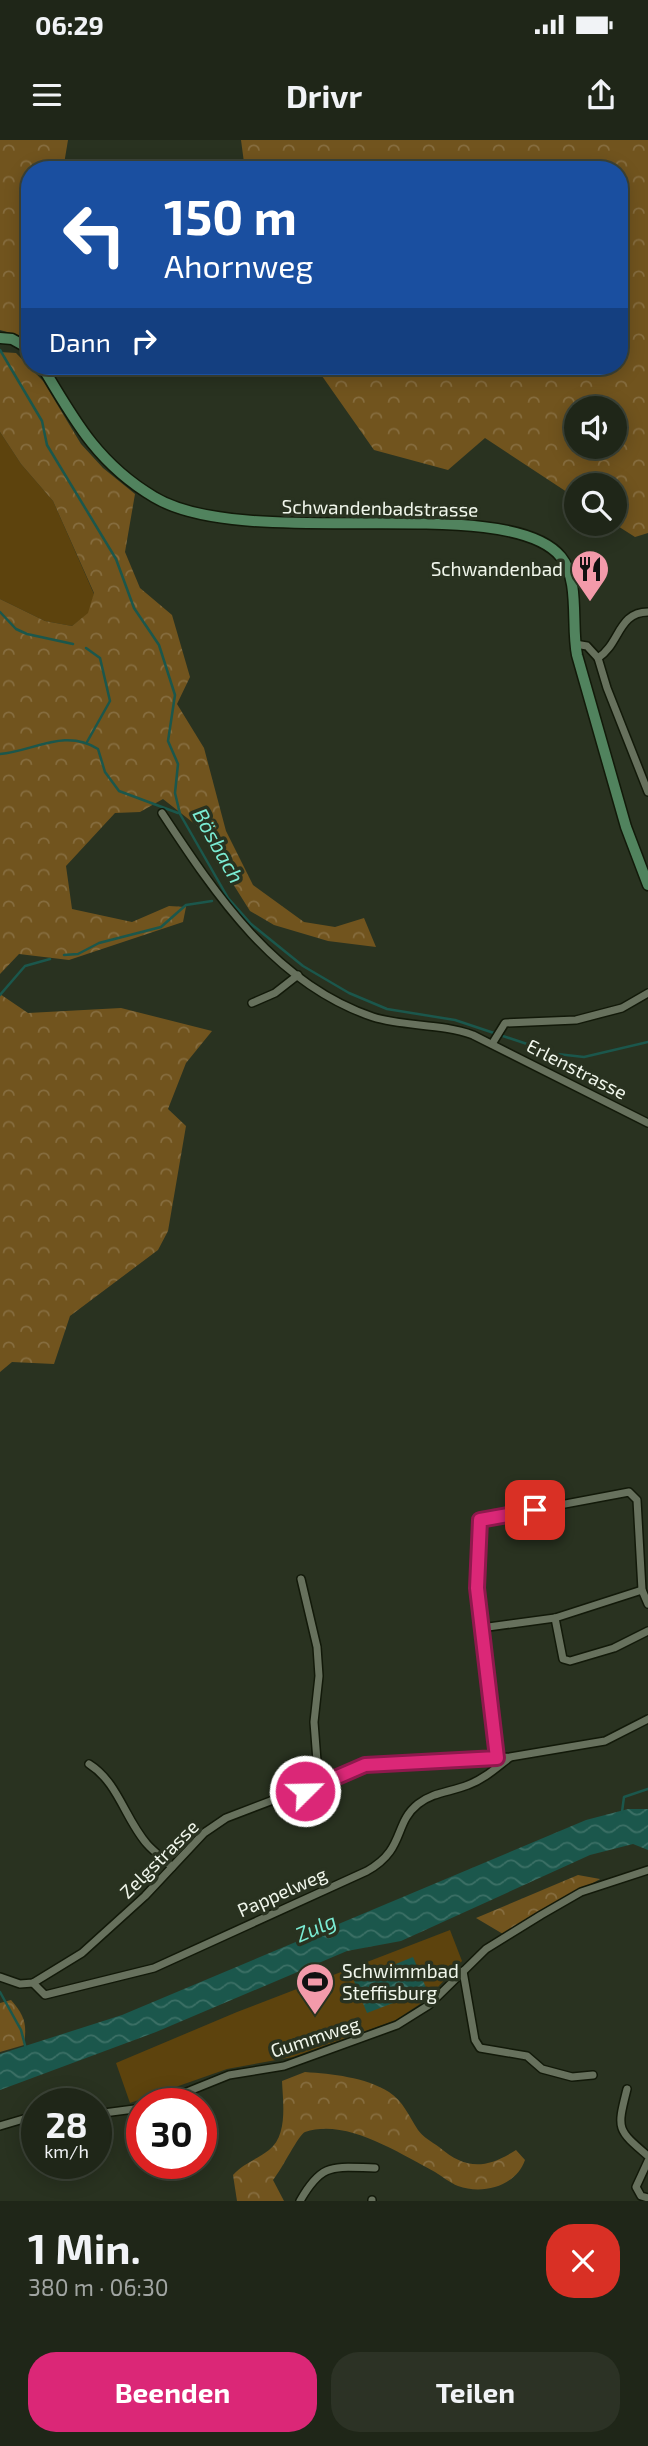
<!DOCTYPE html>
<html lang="de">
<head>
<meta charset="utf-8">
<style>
	:root { --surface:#1f2618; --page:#2c3225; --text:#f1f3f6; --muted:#a1a5a2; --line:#3c4337; --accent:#db2777 }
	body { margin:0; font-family:"Exo 2",sans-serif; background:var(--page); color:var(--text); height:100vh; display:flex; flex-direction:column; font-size:26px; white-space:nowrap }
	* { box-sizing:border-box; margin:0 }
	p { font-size:23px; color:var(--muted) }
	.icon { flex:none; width:38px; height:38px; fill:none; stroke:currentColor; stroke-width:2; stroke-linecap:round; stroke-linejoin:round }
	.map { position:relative; height:2061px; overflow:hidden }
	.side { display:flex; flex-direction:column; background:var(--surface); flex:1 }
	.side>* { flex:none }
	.banner { position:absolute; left:21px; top:21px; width:607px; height:214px; border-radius:28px; box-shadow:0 4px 18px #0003,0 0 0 2px var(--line); background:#1a4fa0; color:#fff; overflow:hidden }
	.buttons { position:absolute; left:564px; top:256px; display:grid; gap:14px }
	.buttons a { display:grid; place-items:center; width:63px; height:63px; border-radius:50%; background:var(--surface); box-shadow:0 4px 18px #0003,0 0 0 2px var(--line); font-size:35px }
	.speed { position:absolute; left:21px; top:1948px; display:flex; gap:14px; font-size:35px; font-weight:700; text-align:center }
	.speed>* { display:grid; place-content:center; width:91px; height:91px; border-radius:50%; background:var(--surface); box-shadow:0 4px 18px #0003,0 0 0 2px var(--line); line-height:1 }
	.speed small { font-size:18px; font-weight:400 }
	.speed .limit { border:10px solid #d22; background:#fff; color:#111 }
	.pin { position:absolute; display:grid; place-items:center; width:60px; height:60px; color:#fff; margin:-30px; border-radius:14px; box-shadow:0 4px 10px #0006 }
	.me { position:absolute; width:77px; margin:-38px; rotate:67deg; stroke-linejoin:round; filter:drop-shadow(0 0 5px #0008) }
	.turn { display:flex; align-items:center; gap:24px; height:147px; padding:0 28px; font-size:32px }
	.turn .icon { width:91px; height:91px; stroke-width:2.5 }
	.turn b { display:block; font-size:49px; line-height:60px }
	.then { display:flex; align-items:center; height:66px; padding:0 28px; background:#0003; gap:14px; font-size:26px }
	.round { display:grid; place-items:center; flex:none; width:74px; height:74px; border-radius:28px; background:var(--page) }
	.summary { display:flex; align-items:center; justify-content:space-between; height:119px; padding:0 28px }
	h1 { font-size:42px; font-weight:700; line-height:52px }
	.button { display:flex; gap:14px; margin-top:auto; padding:14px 28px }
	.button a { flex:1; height:80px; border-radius:28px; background:var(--accent); color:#fff; font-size:28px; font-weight:700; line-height:80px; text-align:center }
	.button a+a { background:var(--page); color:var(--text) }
	.status { display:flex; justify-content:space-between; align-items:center; height:49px; padding:0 35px; background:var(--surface); direction:ltr }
	.status svg { height:19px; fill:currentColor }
	header { display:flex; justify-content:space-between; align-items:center; height:91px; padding:0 28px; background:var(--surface); font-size:32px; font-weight:700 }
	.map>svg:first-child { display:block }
</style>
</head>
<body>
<div class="status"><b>06:29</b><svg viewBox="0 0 49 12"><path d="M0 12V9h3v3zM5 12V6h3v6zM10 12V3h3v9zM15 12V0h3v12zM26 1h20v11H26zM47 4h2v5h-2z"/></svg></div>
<header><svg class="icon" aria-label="menu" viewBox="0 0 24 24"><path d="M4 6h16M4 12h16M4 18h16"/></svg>Drivr<svg class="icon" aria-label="share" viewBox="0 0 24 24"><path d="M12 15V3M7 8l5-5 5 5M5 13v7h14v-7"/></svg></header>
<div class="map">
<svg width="648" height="2061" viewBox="0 0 648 2061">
	<defs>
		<pattern id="forest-crowns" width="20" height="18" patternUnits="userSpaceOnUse" patternTransform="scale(1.75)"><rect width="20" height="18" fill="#71541e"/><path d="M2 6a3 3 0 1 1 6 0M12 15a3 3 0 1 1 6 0" fill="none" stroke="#866d3f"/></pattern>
		<pattern id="water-waves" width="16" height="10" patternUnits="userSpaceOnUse" patternTransform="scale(1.75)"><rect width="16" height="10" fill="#1b574c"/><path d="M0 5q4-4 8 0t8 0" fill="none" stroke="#3c7066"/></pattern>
	</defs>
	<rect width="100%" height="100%" fill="#293220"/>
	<g fill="#5d430d">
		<path d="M 0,292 L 21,324 L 53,361 L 94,454 L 89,473 L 72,486 L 45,481 L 0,459 Z"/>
		<path d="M 450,1790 L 462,1821 L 426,1860 L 396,1880 L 293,1917 L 227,1929 L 130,1963 L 116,1923 L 237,1872 Z"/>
	</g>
	<g fill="url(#forest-crowns)" fill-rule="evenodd">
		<path d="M 0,0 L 68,0 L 63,30 L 30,30 L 30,198 L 0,190 Z"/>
		<path d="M 241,0 L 648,0 L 648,393 L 635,397 L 613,383 L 614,368 L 622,354 L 614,355 L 614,345 L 576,345 L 576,358 L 485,298 L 448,330 L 374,310 L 315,226 L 620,226 L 620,30 L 245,30 ZM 576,268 L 614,268 L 614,306 L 576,306 Z"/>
		<path d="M 0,212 L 16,213 L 43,241 L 81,304 L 103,328 L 135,354 L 125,412 L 140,448 L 172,475 L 190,537 L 177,564 L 204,608 L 226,691 L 253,745 L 304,782 L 335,787 L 364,778 L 376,807 L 328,801 L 274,785 L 250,771 L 196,685 L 163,659 L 140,672 L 115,673 L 66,726 L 72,769 L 132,782 L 169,766 L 186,767 L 183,782 L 69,820 L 19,814 L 0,834 L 0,459 L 45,481 L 72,486 L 88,473 L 94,453 L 53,361 L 21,324 L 0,292 Z"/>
		<path d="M 0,854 L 28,873 L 121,868 L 212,891 L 186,923 L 168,969 L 186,986 L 168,1091 L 158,1110 L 70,1176 L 54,1224 L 12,1222 L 0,1232 Z"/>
		<path d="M 578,1735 L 600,1739 L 503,1794 L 476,1778 Z"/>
		<path d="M 11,1860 C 25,1876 27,1884 24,1905 L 0,1912 L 0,1863 Z"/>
		<path d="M 305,1932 C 332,1934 365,1937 389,1952 C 403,1961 409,1976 418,1990 C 423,1997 432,2002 439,2007 C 466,2030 486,2029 516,2010 L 525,2020 C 516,2046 483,2055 458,2046 C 450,2043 442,2036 435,2032 C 399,2013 346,1978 305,1992 C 299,1994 282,2029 273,2040 L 284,2061 L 237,2061 L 233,2035 C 244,2023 256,2020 269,2010 C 288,1995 283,1963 282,1941 Z"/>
	</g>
	<g fill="url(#water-waves)">
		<path d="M 628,1669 L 648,1669 L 648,1710 L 633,1704 L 590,1715 L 401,1801 L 347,1811 L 156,1892 L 0,1950 L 0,1914 L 122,1875 L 586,1680 Z"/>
		<path d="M 413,1817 L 427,1850 L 367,1873 L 354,1841 Z"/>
	</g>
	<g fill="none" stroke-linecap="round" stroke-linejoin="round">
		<g stroke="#1b574c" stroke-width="2.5">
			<path d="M 0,210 L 42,281 L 47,305 L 116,419 L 134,468 L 159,505 L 175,555 L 168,601 L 178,624 L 175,653 L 180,674 L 228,758 L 251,784 L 303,826 L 349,853 L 387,869 L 455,880 L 557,914 L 584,917 L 648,902"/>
			<path d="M 0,472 L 16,489 L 27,494 L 73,504"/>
			<path d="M 86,508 L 100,518 L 110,561 L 87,602"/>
			<path d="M 0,614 C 34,611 65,588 98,609 L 105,632 L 119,651 L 178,673"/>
			<path d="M 64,815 L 78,814 L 99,803 L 161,787 L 186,765 L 212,761"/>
			<path d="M 0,855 L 25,826 L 50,819"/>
			<path d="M 622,1672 L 624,1657 L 648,1649"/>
			<path d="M 0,1852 L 21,1890 L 26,1909"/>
		</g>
		<defs>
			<g id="street">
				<path d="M 575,504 L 587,506 L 598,518 L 607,548 L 648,652"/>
				<path d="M 598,518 C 620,504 618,472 648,472"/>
				<path d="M 162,673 C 216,755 275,844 373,877 C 405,887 440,883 473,895 L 648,983"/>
				<path d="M 252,863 L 275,853 L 298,835"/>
				<path d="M 492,904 L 505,883 L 576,880 L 622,868 L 648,853"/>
				<path d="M 301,1439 L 317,1507 L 319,1536 L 314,1582 L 317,1621 L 331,1640"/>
				<path d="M 555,1478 L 563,1519 L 570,1521 L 614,1508 L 648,1491"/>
				<path d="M 481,1488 L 555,1478 L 642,1450"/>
				<path d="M 497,1618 L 477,1448 L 480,1380 L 629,1352 L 637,1360 L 642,1450 L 648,1464"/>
				<path d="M 89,1624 C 118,1642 125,1679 147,1704 C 154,1712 164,1719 172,1727"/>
				<path d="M 463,1831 L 475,1900 L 480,1908 L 527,1916 L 542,1929 L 572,1937 L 593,1935"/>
				<path d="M 0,1837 L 20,1844 L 33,1843 L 82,1813 L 145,1756 L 204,1693 L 226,1678 L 365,1625 L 510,1617 L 605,1601 L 648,1579"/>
				<path d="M 33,1843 L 45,1855 L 154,1828 L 367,1731 C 406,1709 393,1684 418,1664 C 433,1652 451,1652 468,1645 C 484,1639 496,1628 509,1618"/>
				<path d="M 627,1949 C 617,1989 616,1989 648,2016"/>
				<path d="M 157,1964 L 229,1935 L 284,1926 L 397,1885 L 429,1865 L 486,1809 L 541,1775 L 581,1752 L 648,1730"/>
				<path d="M 96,1974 L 142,1968"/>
				<path d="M 0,1986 L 37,1975"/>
				<path d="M 648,2021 L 636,2047 L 641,2056 L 648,2058"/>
				<path d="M 372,2060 L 372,2061"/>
				<path d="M 300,2061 C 322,2022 333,2027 375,2028"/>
			</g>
			<g id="secondary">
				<path d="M 0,198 L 12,199 L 30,209"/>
				<path d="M 42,226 C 74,280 98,324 154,357 C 247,413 508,351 561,417 C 580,440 571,485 577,515 L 626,687 L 648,745"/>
			</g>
		</defs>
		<use href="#street" stroke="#121909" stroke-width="10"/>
		<use href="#secondary" stroke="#121909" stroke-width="13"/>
		<use href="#street" stroke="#67715d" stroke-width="7"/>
		<use href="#secondary" stroke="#51835e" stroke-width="10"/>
	</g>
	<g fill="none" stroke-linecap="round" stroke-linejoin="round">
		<defs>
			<path id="route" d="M 305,1651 L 365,1625 L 497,1618 L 477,1448 L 480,1380 L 535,1370"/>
		</defs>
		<use href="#route" stroke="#8e194d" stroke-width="18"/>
		<use href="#route" stroke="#db2777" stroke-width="12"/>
	</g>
	<defs>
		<symbol id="restaurant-pin" viewBox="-11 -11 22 30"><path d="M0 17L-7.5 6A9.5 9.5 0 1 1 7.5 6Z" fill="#f39aaa" stroke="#293220"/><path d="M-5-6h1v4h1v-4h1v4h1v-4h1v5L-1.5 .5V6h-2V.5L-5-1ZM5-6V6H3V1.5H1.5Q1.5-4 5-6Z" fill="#111"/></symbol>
		<symbol id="stadium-pin" viewBox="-11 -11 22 30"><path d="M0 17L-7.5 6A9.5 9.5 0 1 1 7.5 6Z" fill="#f39aaa" stroke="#293220"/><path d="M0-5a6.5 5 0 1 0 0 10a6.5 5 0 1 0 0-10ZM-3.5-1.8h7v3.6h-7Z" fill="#111"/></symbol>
	</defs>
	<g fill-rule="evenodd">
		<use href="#restaurant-pin" x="568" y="407" width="44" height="60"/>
		<use href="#stadium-pin" x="293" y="1820" width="44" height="60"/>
	</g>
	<g text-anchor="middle" stroke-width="7" stroke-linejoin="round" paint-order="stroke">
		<g font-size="19" fill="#f0f6eb" stroke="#293220">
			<text transform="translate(380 368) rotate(1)" y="7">Schwandenbadstrasse</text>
			<text transform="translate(577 929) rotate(27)" y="7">Erlenstrasse</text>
			<text transform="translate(159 1719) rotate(-45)" y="7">Zelgstrasse</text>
			<text transform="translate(282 1752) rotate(-24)" y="7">Pappelweg</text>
			<text transform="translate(315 1897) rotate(-18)" y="7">Gummweg</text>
		</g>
		<g font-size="19" fill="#f0f6eb" stroke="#293220" text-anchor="end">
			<text x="563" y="436">Schwandenbad</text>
			<text x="342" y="1838" text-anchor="start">Schwimmbad<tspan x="342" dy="22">Steffisburg</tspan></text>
		</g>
		<g font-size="21" font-style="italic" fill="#7aebd3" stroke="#293220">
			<text transform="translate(218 706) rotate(61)" y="7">Bösbach</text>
			<text transform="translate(316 1788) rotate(-23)" y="7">Zulg</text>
		</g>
	</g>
</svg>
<div class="buttons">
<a><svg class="icon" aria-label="sound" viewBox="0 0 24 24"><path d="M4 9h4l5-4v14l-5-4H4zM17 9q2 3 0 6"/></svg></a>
<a><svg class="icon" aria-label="search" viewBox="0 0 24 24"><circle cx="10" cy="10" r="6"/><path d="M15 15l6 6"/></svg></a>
</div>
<div class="speed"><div>28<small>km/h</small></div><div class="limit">30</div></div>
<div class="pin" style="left:535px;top:1370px;background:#d93025"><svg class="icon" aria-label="arrive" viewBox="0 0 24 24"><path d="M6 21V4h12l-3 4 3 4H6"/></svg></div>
<svg class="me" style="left:305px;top:1651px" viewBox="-20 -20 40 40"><circle r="17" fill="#db2777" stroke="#fff" stroke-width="3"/><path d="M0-11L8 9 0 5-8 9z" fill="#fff"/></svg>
<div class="banner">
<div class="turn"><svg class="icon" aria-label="left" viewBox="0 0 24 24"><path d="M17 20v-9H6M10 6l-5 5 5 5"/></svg><div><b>150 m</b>Ahornweg</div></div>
<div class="then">Dann<svg class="icon" aria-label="right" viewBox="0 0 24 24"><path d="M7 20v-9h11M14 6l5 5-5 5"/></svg></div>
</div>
</div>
<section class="side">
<div class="summary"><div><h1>1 Min.</h1><p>380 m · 06:30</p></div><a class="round" style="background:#d93025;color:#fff"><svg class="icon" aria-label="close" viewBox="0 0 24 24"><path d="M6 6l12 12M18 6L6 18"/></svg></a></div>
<div class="button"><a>Beenden</a><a>Teilen</a></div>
</section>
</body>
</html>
